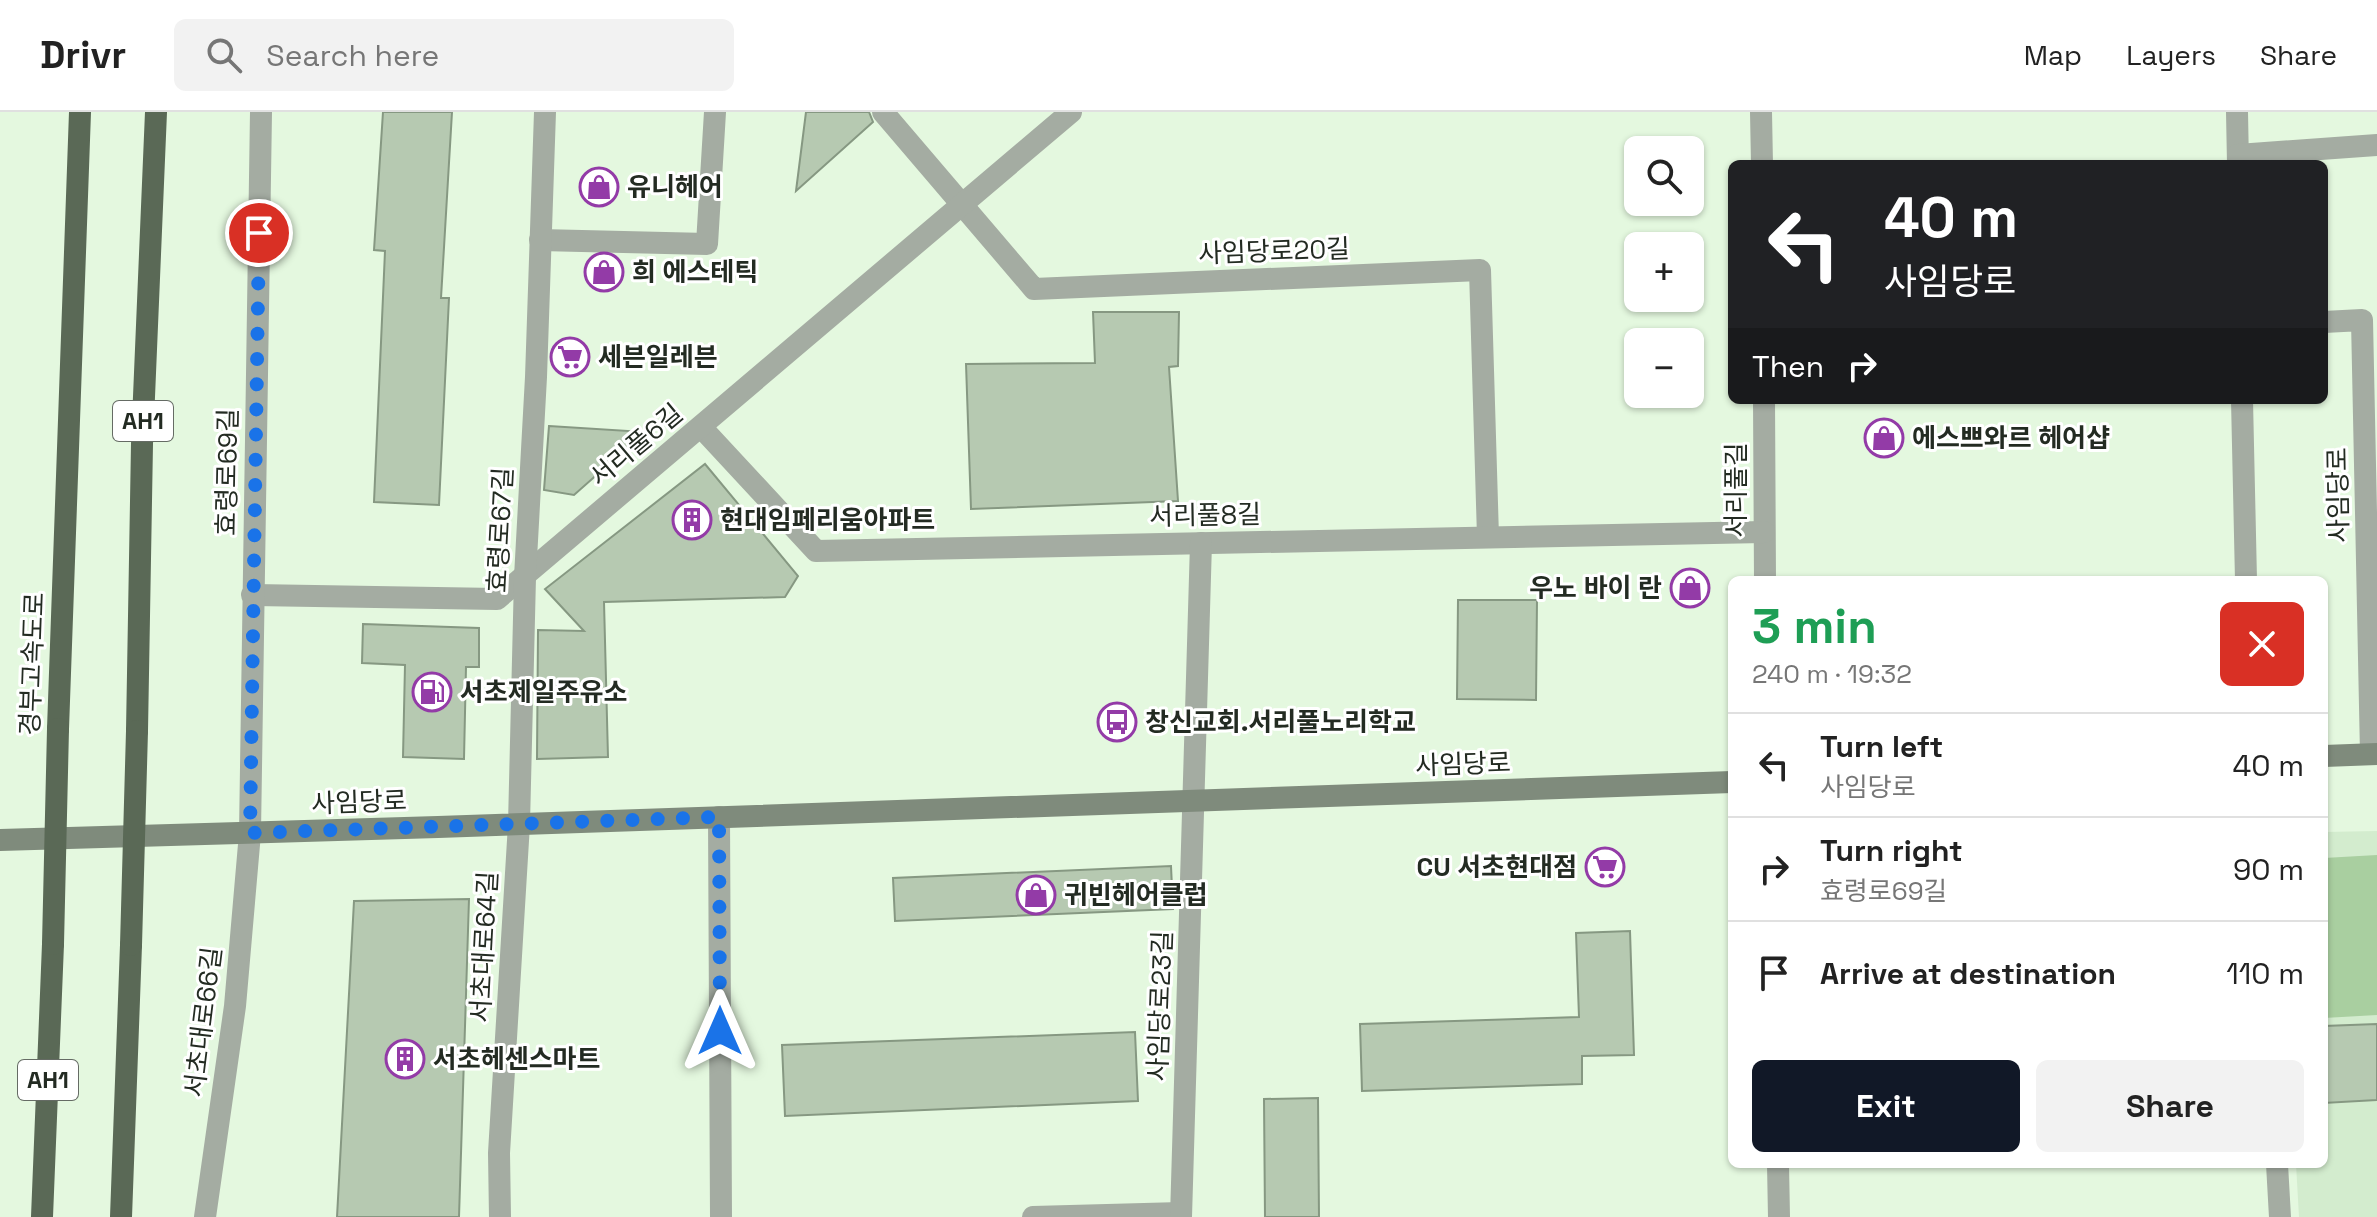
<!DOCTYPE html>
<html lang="en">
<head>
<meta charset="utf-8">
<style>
	:root { --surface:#fff; --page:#f2f2f2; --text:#222; --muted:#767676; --line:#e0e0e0; --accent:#111827 }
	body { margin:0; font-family:"Space Grotesk","Noto Sans KR",sans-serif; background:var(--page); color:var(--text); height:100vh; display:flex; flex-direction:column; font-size:30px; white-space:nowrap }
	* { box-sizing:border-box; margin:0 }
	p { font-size:26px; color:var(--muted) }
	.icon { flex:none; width:44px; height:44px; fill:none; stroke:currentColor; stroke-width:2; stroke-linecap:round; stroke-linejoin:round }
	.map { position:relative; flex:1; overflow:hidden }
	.sheet { position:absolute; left:1728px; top:464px; width:600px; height:592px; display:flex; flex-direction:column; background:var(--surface); border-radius:12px; box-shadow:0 2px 6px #0004 }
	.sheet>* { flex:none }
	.banner { position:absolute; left:1728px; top:48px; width:600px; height:244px; border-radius:12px; box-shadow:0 2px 6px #0004; background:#202124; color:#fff; overflow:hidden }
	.buttons { position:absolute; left:1624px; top:24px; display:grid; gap:16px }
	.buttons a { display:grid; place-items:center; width:80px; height:80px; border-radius:12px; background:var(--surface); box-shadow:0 2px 6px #0004; font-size:40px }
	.pin { position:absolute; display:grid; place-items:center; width:68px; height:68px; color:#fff; margin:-34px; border:4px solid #fff; border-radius:50%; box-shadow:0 2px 8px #0007 }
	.me { position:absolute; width:88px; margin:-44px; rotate:0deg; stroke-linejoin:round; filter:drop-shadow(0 0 6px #0008) }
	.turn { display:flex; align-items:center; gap:28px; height:168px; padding:0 24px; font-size:36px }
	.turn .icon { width:104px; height:104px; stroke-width:2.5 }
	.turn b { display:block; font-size:56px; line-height:68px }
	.then { display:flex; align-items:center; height:76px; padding:0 24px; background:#0003; gap:16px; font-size:30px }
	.round { display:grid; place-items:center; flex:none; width:84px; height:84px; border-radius:12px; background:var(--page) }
	.summary { display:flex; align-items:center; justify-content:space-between; height:136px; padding:0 24px }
	h1 { font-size:48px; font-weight:700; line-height:60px; color:#1e9e55 }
	.button { display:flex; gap:16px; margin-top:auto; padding:16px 24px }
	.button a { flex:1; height:92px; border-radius:12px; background:var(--accent); color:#fff; font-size:32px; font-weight:700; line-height:92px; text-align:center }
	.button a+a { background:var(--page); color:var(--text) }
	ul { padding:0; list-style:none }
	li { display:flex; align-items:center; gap:24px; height:104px; padding:0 24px; border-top:2px solid var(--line) }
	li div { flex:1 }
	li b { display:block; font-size:30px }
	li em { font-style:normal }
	header { display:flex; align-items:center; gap:48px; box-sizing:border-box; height:112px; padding:0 40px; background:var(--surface); border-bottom:2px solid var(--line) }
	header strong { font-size:38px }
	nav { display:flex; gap:44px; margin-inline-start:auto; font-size:28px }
	.search { width:560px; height:72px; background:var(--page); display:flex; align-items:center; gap:20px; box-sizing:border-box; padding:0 28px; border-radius:12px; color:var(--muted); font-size:30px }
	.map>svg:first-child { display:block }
</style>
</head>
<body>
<header>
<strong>Drivr</strong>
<div class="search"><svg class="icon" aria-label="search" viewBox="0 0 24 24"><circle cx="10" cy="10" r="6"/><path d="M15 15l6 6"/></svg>Search here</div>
<nav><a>Map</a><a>Layers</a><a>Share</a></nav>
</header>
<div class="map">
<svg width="2377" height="1105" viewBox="0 0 2377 1105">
	<rect width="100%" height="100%" fill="#e4f8df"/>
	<path fill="#d3ecce" d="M 2377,719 L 2377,1105 L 2299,1105 L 2296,1052 L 2324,1052 L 2324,720 Z"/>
	<path fill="#a9cfa0" d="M 2377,743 L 2377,903 L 2324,906 L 2324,746 Z"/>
	<g fill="#b6c9b1" stroke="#869882" stroke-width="2">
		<path d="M 383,0 L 452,0 L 441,186 L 449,186 L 439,393 L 374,390 L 385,139 L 374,138 Z"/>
		<path d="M 806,0 L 869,0 L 873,10 L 796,79 Z"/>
		<path d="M 1093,200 L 1179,200 L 1178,254 L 1169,255 L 1178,389 L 971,397 L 966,252 L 1095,251 Z"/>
		<path d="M 549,314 L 645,320 L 574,383 L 544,378 Z"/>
		<path d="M 705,352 L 798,464 L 785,485 L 604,490 L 608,645 L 537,647 L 538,518 L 584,519 L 545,477 Z"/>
		<path d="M 1458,488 L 1537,488 L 1536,588 L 1457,587 Z"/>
		<path d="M 363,512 L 479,516 L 479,555 L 466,555 L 464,647 L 403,645 L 405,553 L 362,551 Z"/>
		<path d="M 1171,754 L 1173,797 L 895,809 L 893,766 Z"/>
		<path d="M 469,787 L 459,1105 L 337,1105 L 354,789 Z"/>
		<path d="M 1630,819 L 1634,943 L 1582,944 L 1582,972 L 1362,979 L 1360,912 L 1579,905 L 1576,821 Z"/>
		<path d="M 2377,912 L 2377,988 L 2324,991 L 2324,914 Z"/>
		<path d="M 1135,920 L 1138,989 L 785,1004 L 782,933 Z"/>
		<path d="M 1318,986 L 1319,1105 L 1265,1105 L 1264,987 Z"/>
	</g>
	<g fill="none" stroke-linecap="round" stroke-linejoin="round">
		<g stroke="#a4aca2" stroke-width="22">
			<path d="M 883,0 L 1034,177 L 1480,158 L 1488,425"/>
			<path d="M 1761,0 L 1762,52"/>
			<path d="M 2237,0 L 2238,52"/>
			<path d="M 2238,43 L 2377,33"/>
			<path d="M 540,128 L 707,132 L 715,0"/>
			<path d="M 2324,210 L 2362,208 L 2371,642"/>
			<path d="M 1764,288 L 1765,468"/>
			<path d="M 2242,288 L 2246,468"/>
			<path d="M 701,315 L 816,439 L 1764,420"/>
			<path d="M 252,483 L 497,487 L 1071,0"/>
			<path d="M 719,705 L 721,1105"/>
			<path d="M 1778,1052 L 1779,1105"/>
			<path d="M 2277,1052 L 2280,1105"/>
			<path d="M 205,1105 L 235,894 L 250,721 L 261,0"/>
			<path d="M 500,1105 L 499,1041 L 519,712 L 525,465 L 536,265 L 545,0"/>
			<path d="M 1033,1105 L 1181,1101"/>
			<path d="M 1181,1105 L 1201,431"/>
		</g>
		<g stroke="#7f8b7c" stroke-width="22">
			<path d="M 2324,644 L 2377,642"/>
			<path d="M 0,728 L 438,715 L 1732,670"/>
		</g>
		<g stroke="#5a6956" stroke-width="22">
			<path d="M 58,617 L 80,0"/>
			<path d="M 137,619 L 142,332 L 156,0"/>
			<path d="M 42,1105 L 53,832"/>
			<path d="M 121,1105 L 131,833"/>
		</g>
		<g stroke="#5a6956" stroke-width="22">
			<path d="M 53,832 L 58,617"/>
			<path d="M 131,833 L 137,619"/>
		</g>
	</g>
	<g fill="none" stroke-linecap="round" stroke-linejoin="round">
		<path stroke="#1a73e8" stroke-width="14" stroke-dasharray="0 25.2" d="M 259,121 L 250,721 L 719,705 L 720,919"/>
	</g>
	<defs>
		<symbol id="shop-ring" viewBox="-11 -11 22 22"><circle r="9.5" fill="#fff" stroke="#933ba7" stroke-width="1.5"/><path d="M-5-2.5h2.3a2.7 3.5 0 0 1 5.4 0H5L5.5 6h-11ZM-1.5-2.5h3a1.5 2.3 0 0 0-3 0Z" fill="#933ba7"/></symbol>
		<symbol id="supermarket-ring" viewBox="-11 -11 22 22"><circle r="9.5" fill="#fff" stroke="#933ba7" stroke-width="1.5"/><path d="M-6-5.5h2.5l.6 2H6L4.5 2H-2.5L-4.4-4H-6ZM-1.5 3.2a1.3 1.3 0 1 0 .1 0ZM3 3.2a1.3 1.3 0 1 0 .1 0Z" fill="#933ba7"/></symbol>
		<symbol id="building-ring" viewBox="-11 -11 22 22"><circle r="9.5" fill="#fff" stroke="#933ba7" stroke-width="1.5"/><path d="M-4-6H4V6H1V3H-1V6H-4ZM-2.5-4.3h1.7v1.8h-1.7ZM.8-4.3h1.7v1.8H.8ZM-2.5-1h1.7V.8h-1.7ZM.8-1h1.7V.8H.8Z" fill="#933ba7"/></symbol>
		<symbol id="fuel-ring" viewBox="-11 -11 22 22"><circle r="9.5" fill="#fff" stroke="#933ba7" stroke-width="1.5"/><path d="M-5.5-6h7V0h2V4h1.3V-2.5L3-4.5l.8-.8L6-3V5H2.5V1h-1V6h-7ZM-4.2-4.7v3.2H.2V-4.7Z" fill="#933ba7"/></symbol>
		<symbol id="bus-ring" viewBox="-11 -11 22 22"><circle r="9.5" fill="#fff" stroke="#933ba7" stroke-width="1.5"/><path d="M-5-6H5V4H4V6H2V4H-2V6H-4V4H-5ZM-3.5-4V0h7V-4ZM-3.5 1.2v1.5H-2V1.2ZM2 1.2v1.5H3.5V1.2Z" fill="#933ba7"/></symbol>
	</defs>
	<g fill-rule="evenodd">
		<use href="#shop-ring" x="577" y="53" width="44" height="44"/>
		<use href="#shop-ring" x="582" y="138" width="44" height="44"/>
		<use href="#supermarket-ring" x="548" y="223" width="44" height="44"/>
		<use href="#shop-ring" x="1862" y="304" width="44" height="44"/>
		<use href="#building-ring" x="670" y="386" width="44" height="44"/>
		<use href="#shop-ring" x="1668" y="454" width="44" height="44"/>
		<use href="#fuel-ring" x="410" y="558" width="44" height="44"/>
		<use href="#bus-ring" x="1095" y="588" width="44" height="44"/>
		<use href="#supermarket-ring" x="1583" y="733" width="44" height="44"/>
		<use href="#shop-ring" x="1014" y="761" width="44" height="44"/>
		<use href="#building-ring" x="383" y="925" width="44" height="44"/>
	</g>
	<g text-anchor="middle" stroke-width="6" stroke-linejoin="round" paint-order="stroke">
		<g fill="#fff" stroke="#656b64" stroke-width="2">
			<rect x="113" y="289" width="60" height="40" rx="6"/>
			<rect x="18" y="948" width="60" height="40" rx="6"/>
		</g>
		<g font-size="24" font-weight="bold" fill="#232b22">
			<text x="143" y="317">AH1</text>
			<text x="48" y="976">AH1</text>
		</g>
		<g font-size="26" font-weight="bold" fill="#232b22" stroke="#fff" text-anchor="start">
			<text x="627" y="84">유니헤어</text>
			<text x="632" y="169">희 에스테틱</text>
			<text x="598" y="254">세븐일레븐</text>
			<text x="1912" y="335">에스쁘와르 헤어샵</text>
			<text x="720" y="417">현대임페리움아파트</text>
			<text x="1662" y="485" text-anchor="end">우노 바이 란</text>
			<text x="460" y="589">서초제일주유소</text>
			<text x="1145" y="619">창신교회.서리풀노리학교</text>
			<text x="1577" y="764" text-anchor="end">CU 서초현대점</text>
			<text x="1064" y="792">귀빈헤어클럽</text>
			<text x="433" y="956">서초헤센스마트</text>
		</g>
		<g font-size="26" fill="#232b22" stroke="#fff">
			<text transform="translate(1274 139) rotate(-2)" y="9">사임당로20길</text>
			<text transform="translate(636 333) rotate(-40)" y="9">서리풀6길</text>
			<text transform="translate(227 360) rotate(-89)" y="9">효령로69길</text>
			<text transform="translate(1736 378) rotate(-90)" y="9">서리풀길</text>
			<text transform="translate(2338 383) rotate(-91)" y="9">사임당로</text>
			<text transform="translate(1205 403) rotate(-1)" y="9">서리풀8길</text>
			<text transform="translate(500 418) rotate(-87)" y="9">효령로67길</text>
			<text transform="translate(32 552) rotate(-88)" y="9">경부고속도로</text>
			<text transform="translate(1463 652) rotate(-2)" y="9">사임당로</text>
			<text transform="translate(359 690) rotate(-2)" y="9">사임당로</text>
			<text transform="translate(484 835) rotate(-87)" y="9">서초대로64길</text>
			<text transform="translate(1160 894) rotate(-88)" y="9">사임당로23길</text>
			<text transform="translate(203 910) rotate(-83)" y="9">서초대로66길</text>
		</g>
	</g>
</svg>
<div class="buttons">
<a><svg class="icon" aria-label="search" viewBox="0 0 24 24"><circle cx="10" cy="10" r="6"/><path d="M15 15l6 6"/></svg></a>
<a>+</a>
<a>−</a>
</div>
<div class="pin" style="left:259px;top:121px;background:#d93025"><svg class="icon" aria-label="arrive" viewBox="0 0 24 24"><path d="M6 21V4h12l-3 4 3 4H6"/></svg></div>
<svg class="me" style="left:720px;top:919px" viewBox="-20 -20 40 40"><path d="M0-17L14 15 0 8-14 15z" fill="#1a73e8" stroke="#fff" stroke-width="4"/></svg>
<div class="banner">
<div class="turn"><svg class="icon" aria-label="left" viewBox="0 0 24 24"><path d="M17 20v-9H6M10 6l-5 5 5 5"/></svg><div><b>40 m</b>사임당로</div></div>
<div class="then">Then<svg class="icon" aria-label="right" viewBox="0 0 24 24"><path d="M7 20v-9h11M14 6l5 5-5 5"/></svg></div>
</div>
<section class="sheet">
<div class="summary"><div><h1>3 min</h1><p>240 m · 19:32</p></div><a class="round" style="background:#d93025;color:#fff"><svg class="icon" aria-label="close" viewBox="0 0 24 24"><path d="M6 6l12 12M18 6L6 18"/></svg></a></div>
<ul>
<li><svg class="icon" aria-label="left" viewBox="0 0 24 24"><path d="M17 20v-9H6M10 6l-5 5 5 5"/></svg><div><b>Turn left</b><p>사임당로</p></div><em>40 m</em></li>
<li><svg class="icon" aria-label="right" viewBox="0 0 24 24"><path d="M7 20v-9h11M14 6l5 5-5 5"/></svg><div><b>Turn right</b><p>효령로69길</p></div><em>90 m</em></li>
<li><svg class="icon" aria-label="arrive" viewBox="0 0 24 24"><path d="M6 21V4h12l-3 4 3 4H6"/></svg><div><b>Arrive at destination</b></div><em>110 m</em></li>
</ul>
<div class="button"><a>Exit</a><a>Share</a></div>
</section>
</div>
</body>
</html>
